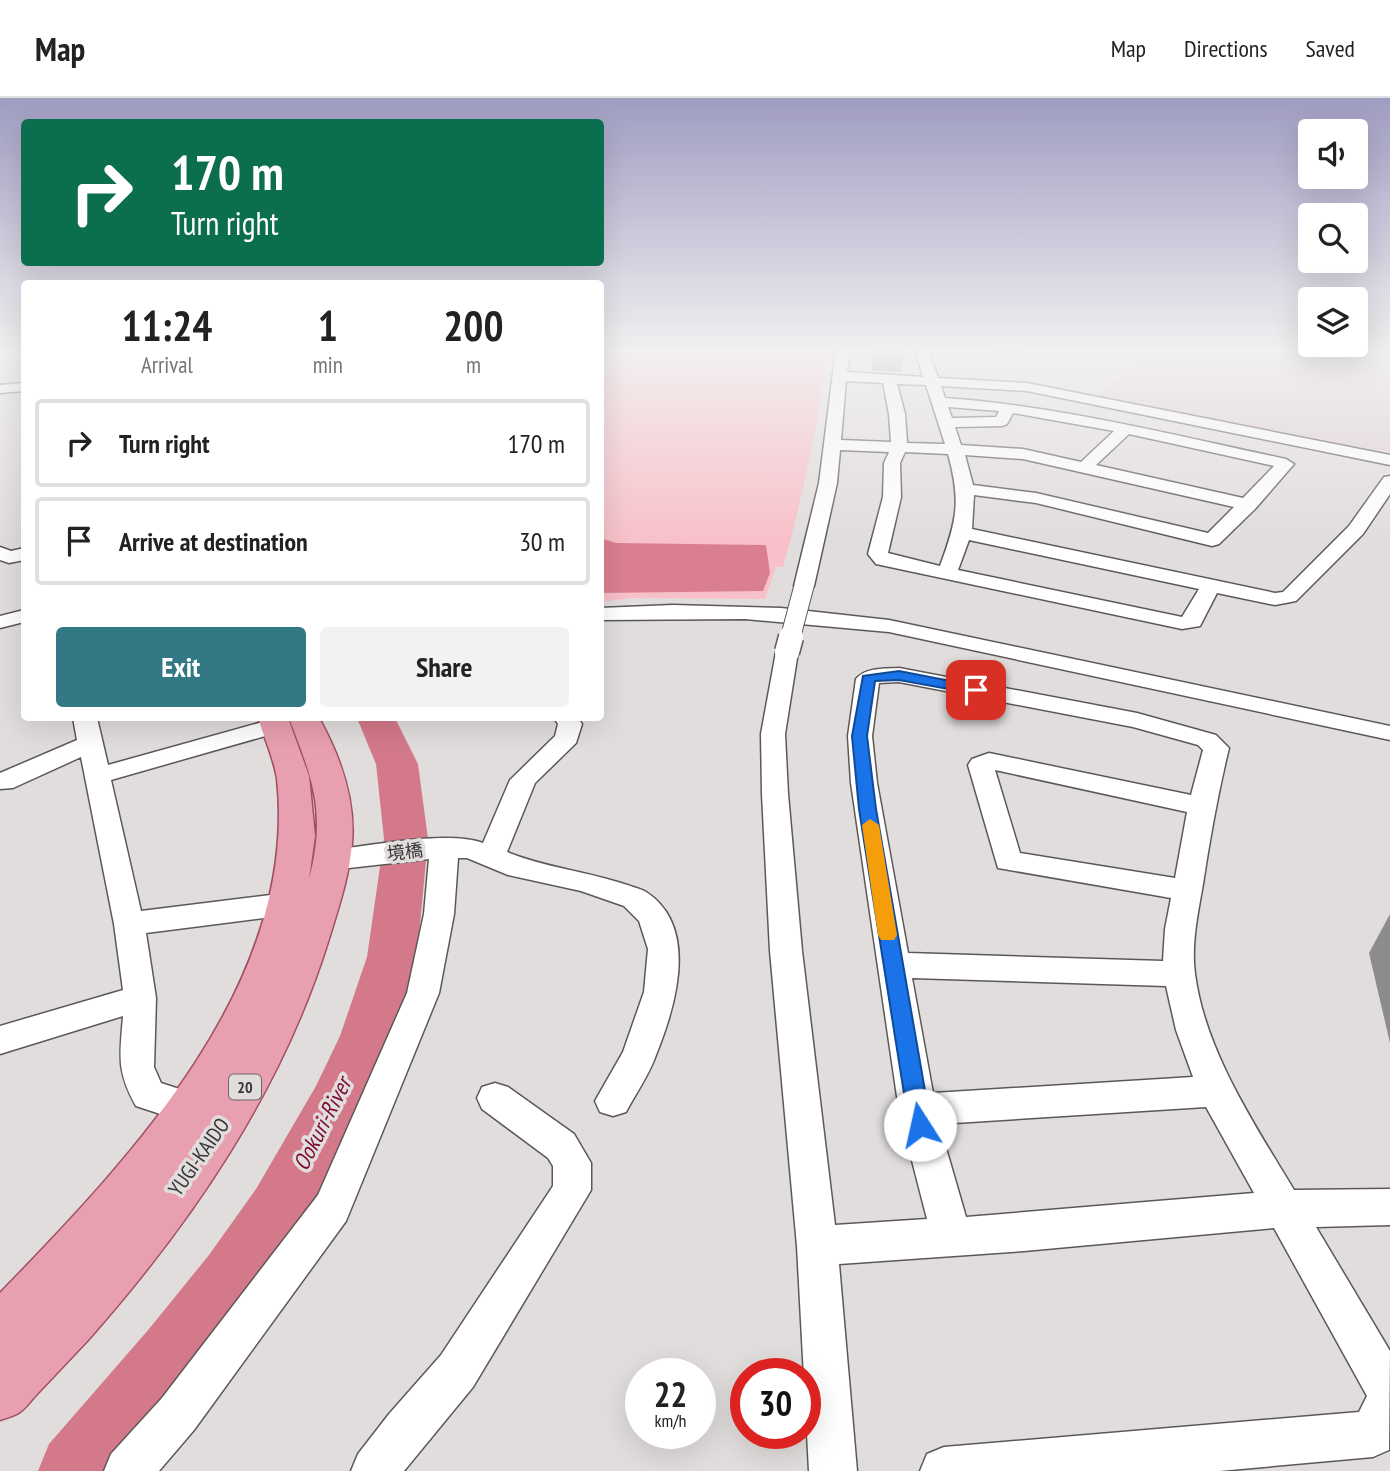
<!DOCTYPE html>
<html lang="en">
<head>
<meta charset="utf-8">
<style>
	:root { --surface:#fff; --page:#f2f2f2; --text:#222; --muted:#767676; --line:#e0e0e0; --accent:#327885 }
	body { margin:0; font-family:"PT Sans Narrow","Noto Sans JP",sans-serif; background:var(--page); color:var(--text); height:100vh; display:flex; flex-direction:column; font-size:26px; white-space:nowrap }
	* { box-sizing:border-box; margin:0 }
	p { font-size:23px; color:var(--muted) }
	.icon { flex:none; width:38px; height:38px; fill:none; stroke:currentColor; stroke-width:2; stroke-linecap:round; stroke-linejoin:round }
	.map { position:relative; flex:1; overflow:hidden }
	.details { position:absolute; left:21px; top:182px; width:583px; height:441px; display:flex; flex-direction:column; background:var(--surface); border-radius:7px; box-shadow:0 7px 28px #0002 }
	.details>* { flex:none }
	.banner { position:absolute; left:21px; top:21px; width:583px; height:147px; border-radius:7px; box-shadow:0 7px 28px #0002; background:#0b6e4f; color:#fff; overflow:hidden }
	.fabs { position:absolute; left:1298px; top:21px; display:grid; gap:14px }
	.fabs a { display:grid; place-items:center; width:70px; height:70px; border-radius:7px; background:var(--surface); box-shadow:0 7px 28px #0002; font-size:35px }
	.speed { position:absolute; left:625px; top:1260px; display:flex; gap:14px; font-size:35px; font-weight:700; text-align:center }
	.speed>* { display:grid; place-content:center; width:91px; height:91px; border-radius:50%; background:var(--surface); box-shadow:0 7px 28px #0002; line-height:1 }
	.speed small { font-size:18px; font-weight:400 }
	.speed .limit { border:10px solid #d22; background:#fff; color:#111 }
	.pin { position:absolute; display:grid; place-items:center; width:60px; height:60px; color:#fff; margin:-30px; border-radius:14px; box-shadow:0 4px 10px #0006 }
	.me { position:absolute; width:77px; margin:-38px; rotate:350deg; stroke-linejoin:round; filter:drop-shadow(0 0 5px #0008) }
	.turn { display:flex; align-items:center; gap:24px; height:147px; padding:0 35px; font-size:32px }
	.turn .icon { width:91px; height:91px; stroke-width:2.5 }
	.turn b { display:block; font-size:49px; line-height:60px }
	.eta { display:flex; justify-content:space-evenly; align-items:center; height:119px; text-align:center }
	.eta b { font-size:42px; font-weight:700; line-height:49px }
	.button { display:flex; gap:14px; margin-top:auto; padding:14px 35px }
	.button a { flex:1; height:80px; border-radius:7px; background:var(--accent); color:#fff; font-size:28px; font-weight:700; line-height:80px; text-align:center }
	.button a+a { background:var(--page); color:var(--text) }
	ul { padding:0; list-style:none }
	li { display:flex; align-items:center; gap:21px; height:88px; margin:0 14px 10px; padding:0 21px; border:4px solid var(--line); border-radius:7px }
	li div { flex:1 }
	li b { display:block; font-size:26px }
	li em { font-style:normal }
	header { display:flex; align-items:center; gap:42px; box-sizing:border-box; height:98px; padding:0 35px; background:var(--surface); border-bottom:2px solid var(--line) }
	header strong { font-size:33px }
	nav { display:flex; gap:38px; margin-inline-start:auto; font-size:24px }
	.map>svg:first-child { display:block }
</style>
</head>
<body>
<header>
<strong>Map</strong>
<nav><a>Map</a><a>Directions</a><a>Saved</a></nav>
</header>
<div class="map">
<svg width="1390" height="1373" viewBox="0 0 1390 1373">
	<rect width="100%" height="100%" fill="#e2dddd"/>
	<path fill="#ded0d2" d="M 1152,251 L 1390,251 L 1390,357 L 1100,298 Z"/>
	<path fill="#f8c0c9" d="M 600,251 L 828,251 C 819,325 803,397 783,469 L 776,469 L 765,501 L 632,500 L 600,504 Z"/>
	<path fill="#da7f90" d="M 600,440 L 616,445 L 766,447 L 770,475 L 763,493 L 600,495 Z"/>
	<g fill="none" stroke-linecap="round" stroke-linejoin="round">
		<path fill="#d3798a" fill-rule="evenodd" d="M 357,620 L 395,620 L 418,666 L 428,741 L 417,859 L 394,938 L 356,1022 L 300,1133 L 255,1203 L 199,1281 L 124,1373 L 38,1373 L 49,1346 L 149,1231 L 209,1157 L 256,1091 L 316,988 L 340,938 L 367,859 L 384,741 L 376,666 Z"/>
		<defs>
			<g id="minor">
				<path d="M 836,251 L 850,251 L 847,274 L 923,279 L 915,251 L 928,251 L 938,280 L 1027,285 L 1390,357 L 1390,367 L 1027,293 L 941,288 L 945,300 C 1060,308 1173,337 1286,361 L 1294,366 L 1255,411 L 1219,446 L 1212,448 L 1036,405 L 974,397 L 972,431 L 1275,495 L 1283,494 L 1349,428 L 1384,379 L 1390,378 L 1390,396 L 1363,436 L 1296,503 L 1275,507 L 1217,495 L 1200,528 L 1182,531 L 876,466 L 868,456 L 883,399 L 884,365 L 889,354 L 840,352 L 837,385 L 814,488 L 811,492 L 797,492 L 794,488 L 819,385 ZM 846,283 L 883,285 L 889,316 L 891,344 L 841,342 ZM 897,286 L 926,287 L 945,346 L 907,345 L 905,316 ZM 948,309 L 999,313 L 996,319 L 952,320 ZM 1013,315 L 1114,333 L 1081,364 L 1023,351 L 961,347 L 955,329 L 1002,328 L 1007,326 ZM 1129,336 L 1274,368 L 1243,400 L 1096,367 ZM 905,354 L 948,356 C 961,403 957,422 940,468 L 888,455 L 901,399 L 900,365 ZM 965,357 L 1023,361 L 1234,409 L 1208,435 L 1036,395 L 973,387 ZM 969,442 L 1199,491 L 1182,519 L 958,472 Z"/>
				<path d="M 24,285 L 24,293 L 0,295 L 0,287 Z"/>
				<path d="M 0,449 L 11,453 L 24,450 L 24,462 L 9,465 L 0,462 Z"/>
				<path d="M 673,507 L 781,510 L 889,522 L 1390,628 L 1390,642 L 889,534 L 745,521 L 600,522 L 600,510 Z"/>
				<path d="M 24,512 L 24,524 L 0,530 L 0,518 Z"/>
				<path d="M 787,547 L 795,549 L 798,554 L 785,636 L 788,696 L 802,853 L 835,1127 L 927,1121 L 899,1012 L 851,685 L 848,638 L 856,581 C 866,569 885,571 899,570 L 1137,615 L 1216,637 L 1229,650 C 1218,695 1210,740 1203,786 C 1198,815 1191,846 1195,876 C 1205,953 1255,1027 1294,1092 L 1390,1091 L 1390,1127 L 1316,1129 L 1390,1253 L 1389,1352 L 1373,1359 L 1219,1373 L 920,1373 L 927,1356 L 944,1349 L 1359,1314 L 1367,1298 L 1274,1130 L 1024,1153 L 839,1166 L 857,1373 L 809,1373 L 797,1148 L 770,853 L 762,696 L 761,636 L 776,554 L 779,549 ZM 899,584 L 1133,629 L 1198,647 L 1203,652 L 1191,697 L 989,655 L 972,661 L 968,667 L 998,770 L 1171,800 L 1165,831 L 1163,863 L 908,855 L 877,685 L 872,638 L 879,585 ZM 995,672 L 1187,714 L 1175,780 L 1020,755 ZM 912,880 L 1166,888 L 1176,932 L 1193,979 L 933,995 ZM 1206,1009 L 1254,1095 L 966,1119 L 939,1026 Z"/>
				<path d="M 73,620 L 97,620 L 108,667 L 277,620 L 286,622 L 289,627 L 286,632 L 111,682 L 141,813 L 287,795 L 298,798 L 302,806 L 298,814 L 287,817 L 146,835 L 156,900 L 154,969 L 161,985 L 213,1002 L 218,1013 L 213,1024 L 200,1029 L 136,1008 C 116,972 120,958 123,918 L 0,956 L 0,928 L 123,892 L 114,826 L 81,659 L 13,690 L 0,691 L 0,675 L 77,642 Z"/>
				<path d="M 554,620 L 578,620 L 582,626 L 576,645 L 535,685 L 507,754 C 543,769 584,773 621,785 C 629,788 639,790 646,794 C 700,829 675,910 656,957 C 649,977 636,995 626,1014 L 613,1018 L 600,1014 L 595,1003 L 623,954 L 644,894 L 648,851 L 639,823 L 624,808 L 581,793 L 508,777 L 467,760 L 458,760 L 454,816 L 439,895 L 346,1123 L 194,1332 L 159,1373 L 104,1373 L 111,1356 L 162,1300 L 318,1097 L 407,895 L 424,816 L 429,761 L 331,772 L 321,769 L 317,762 L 321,755 L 331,752 C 370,748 448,732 483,745 L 510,682 L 555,638 L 558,626 Z"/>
				<path d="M 495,985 L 508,989 L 574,1036 L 591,1065 L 591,1092 L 473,1289 L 404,1373 L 351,1373 L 358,1356 L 389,1316 L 441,1257 L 553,1088 L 553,1068 L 548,1060 L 482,1011 L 477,1000 L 482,989 Z"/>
			</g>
			<path id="major" d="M 258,620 L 288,620 L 309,678 L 315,738 L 309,781 C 327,714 312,680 289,620 L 319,620 C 340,658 356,701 352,746 C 349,779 338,812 328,844 C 281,994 192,1124 89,1241 C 72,1259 55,1277 38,1295 C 32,1301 26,1310 20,1314 C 14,1318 6,1320 0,1322 L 0,1195 C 131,1060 299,885 277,681 C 274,661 264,639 258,620 Z"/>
		</defs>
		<use href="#minor" stroke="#5d5858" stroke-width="3"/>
		<use href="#major" stroke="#a05062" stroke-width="3"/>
		<use href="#minor" fill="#fff" fill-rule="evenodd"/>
		<use href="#major" fill="#e89faf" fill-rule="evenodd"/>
		<defs>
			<path id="minor-bridge-far1" d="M 790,541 L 804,488"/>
			<path id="minor-bridge" d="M 787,554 L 791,539"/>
		</defs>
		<use href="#minor-bridge-far1" stroke="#5d5858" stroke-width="21" stroke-linecap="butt"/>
		<use href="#minor-bridge" stroke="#5d5858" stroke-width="27" stroke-linecap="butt"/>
		<use href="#minor-bridge-far1" stroke="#fff" stroke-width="19"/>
		<use href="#minor-bridge" stroke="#fff" stroke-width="24"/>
	</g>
	<g fill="#8c8c8c">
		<path d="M 871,251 L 904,251 L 901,274 L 873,273 Z"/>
		<path d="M 993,251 L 1022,251 L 1021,259 L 994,258 Z"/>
		<path d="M 1390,816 L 1390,945 L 1369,855 Z"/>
	</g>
	<linearGradient id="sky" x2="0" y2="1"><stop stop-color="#9f9cc2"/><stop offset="0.57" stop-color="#f2f0f0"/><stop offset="1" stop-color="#f2f0f0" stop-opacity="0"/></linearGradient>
	<rect width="1390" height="443" fill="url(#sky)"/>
	<path fill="#1a73e8" stroke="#114b97" stroke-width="2" d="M 899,573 L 976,588 L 983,592 L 976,596 L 899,582 L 875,583 L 867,638 L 876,711 L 931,1027 L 928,1033 L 920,1036 L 912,1033 L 909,1027 L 859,711 L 852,638 L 863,578 Z"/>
	<path fill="#f59e0b" d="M 870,721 L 879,727 L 897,837 L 894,842 L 881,842 L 878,837 L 862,727 Z"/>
	<g text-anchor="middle" stroke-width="7" stroke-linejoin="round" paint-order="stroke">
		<rect fill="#e2dddd" stroke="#6a6767" stroke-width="2" x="229" y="976.5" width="32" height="25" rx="5"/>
		<g font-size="16" font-weight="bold" fill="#373535">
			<text x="245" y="995">20</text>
		</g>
		<g font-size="18" fill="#373535" stroke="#e2dddd">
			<text transform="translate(405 754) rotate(-7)" y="6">境橋</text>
		</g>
		<g font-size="21" fill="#373535" stroke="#e2dddd">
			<text transform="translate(199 1059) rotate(-55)" y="7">YUGI-KAIDO</text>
		</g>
		<g font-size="23" font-style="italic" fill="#7b0b33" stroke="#e2dddd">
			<text transform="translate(322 1026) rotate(-63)" y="8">Ookuri-River</text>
		</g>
	</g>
</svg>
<div class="fabs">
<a><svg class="icon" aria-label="sound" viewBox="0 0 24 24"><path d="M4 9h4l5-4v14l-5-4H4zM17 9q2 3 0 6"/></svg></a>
<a><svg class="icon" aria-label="search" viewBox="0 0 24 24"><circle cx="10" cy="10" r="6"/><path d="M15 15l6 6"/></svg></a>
<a><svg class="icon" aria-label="layers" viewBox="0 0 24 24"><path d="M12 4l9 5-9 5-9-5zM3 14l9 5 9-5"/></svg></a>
</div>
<div class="speed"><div>22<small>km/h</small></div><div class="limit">30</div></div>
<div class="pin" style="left:976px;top:592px;background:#d93025"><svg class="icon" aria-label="arrive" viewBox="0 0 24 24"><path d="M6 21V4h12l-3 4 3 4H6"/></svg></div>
<svg class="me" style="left:920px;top:1027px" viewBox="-20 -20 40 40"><circle r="19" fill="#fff"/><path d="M0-13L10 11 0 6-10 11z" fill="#1a73e8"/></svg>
<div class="banner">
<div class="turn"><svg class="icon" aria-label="right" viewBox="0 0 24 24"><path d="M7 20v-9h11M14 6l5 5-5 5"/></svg><div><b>170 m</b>Turn right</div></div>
</div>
<section class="details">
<div class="eta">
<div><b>11:24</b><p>Arrival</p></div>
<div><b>1</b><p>min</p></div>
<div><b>200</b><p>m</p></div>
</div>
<ul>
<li><svg class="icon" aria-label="right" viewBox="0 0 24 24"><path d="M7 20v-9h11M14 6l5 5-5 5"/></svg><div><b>Turn right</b></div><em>170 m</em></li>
<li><svg class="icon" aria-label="arrive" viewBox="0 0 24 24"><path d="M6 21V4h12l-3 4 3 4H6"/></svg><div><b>Arrive at destination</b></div><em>30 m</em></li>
</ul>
<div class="button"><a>Exit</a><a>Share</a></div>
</section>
</div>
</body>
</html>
